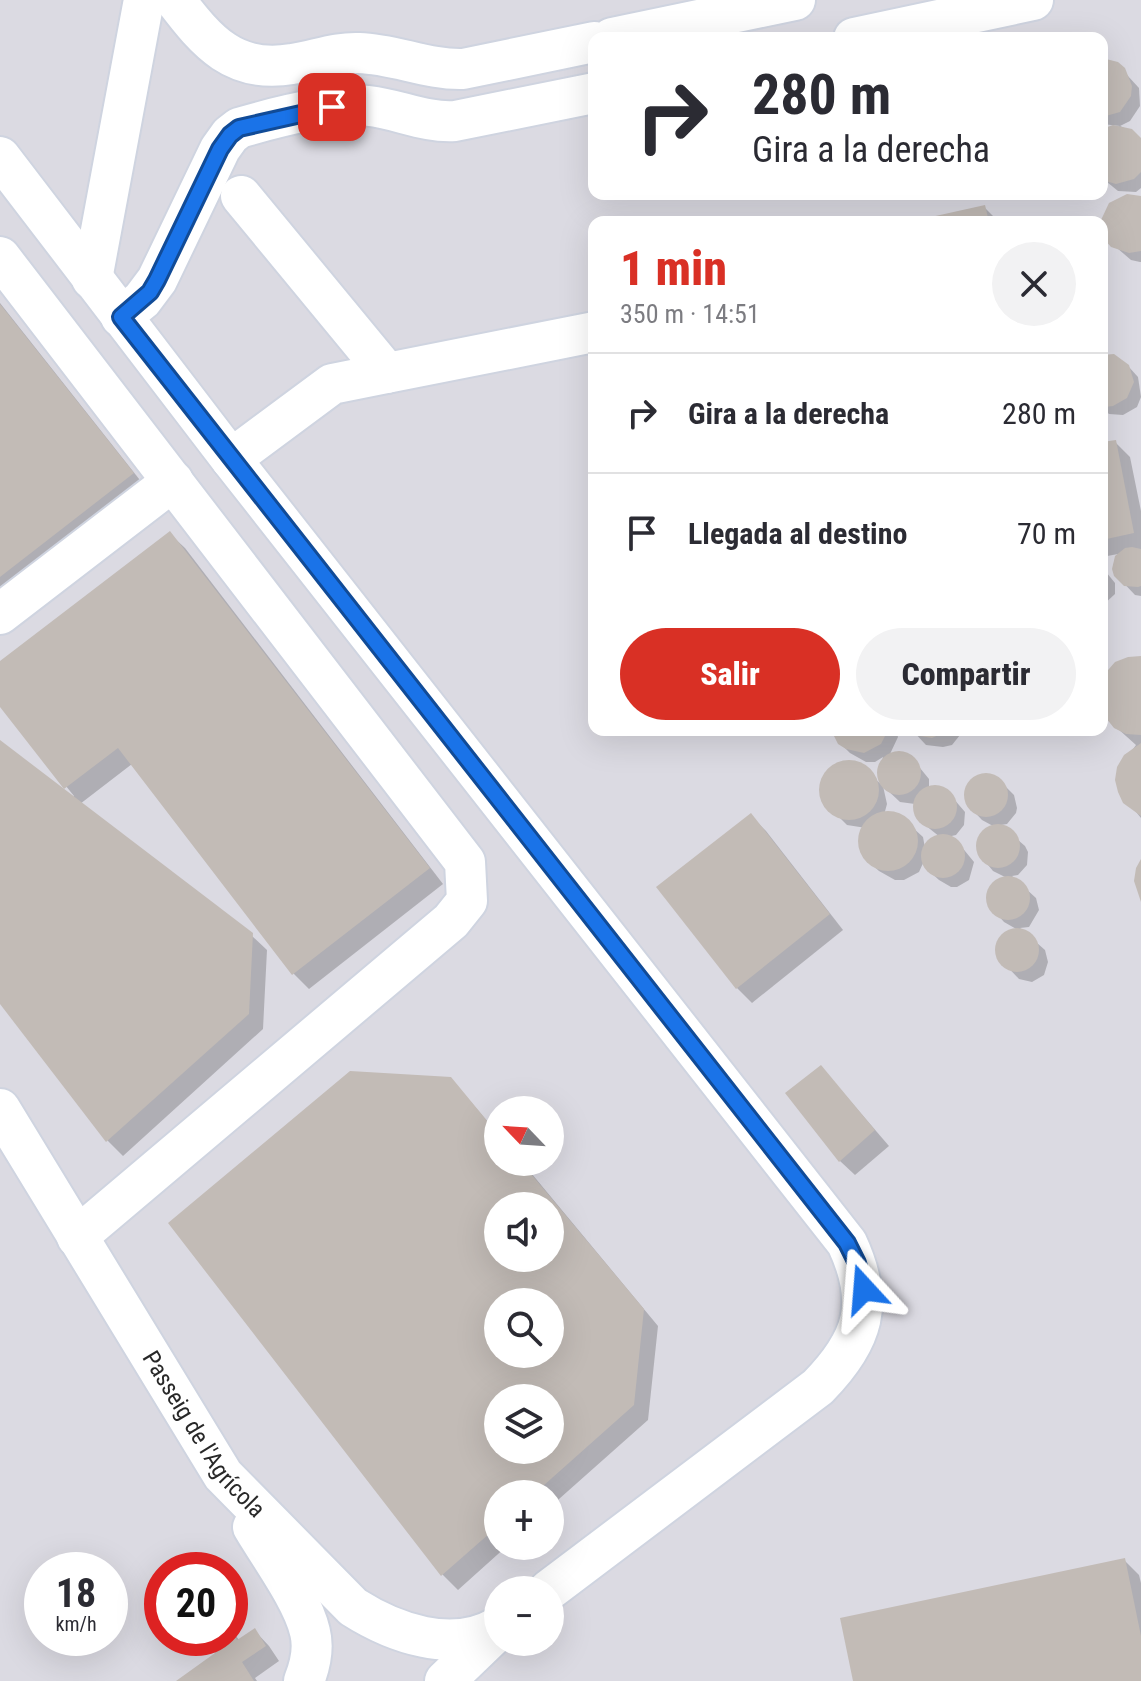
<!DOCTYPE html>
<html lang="es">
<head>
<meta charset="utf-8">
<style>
	:root { --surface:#fff; --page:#f2f2f3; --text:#2b2b33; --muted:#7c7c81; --line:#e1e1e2; --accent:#d93025 }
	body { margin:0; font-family:"Roboto Condensed",sans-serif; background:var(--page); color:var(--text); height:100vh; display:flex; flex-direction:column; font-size:30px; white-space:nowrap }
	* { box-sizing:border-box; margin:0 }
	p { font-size:26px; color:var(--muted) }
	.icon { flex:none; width:44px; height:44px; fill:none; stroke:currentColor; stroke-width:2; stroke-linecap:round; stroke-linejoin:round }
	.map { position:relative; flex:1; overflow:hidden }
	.sheet { position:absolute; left:588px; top:216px; width:520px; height:520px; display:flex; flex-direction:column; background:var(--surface); border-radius:16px; box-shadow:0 8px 32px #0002 }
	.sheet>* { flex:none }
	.banner { position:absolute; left:588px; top:32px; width:520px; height:168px; border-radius:16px; box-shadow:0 8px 32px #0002; background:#fff; color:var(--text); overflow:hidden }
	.needle { width:52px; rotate:295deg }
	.fabs { position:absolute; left:484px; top:1096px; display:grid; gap:16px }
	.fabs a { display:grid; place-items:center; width:80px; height:80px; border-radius:50%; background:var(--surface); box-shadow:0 8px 32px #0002; font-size:40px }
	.speed { position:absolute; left:24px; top:1552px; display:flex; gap:16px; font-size:40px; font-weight:700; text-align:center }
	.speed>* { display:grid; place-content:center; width:104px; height:104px; border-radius:50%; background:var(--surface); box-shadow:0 8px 32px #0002; line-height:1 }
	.speed small { font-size:20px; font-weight:400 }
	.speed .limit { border:12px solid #d22; background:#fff; color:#111 }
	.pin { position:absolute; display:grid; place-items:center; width:68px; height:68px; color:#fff; margin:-34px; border-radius:16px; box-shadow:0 4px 12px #0006 }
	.me { position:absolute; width:88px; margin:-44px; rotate:341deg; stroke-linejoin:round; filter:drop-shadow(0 0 6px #0008) }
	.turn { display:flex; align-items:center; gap:28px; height:168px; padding:0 32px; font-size:36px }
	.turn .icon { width:104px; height:104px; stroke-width:2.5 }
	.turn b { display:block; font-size:56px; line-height:68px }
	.round { display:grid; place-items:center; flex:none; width:84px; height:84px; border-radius:42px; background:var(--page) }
	.headline { display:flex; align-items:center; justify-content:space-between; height:136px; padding:0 32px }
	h1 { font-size:48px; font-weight:800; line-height:60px; color:var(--accent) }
	.cta { display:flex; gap:16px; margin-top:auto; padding:16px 32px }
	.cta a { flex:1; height:92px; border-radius:48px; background:var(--accent); color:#fff; font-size:32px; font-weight:800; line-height:92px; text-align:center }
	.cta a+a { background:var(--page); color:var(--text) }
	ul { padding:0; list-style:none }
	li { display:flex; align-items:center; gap:24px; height:120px; padding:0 32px; border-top:2px solid var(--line) }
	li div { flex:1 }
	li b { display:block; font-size:30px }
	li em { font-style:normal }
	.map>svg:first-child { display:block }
</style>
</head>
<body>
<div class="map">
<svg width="1141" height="1681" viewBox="0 0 1141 1681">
	<rect width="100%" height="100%" fill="#eae1d9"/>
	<path fill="#dbdae2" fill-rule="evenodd" d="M 0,0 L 1141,0 L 1141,1681 L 0,1681 ZM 594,38 L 1102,38 L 1102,194 L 594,194 ZM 594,222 L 1102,222 L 1102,730 L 594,730 ZM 498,1110 L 550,1110 L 550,1162 L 498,1162 ZM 498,1206 L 550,1206 L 550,1258 L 498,1258 ZM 498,1302 L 550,1302 L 550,1354 L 498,1354 ZM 498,1398 L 550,1398 L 550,1450 L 498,1450 ZM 498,1494 L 550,1494 L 550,1546 L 498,1546 ZM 42,1570 L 110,1570 L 110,1638 L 42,1638 ZM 162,1570 L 230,1570 L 230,1638 L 162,1638 ZM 498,1590 L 550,1590 L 550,1642 L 498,1642 Z"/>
	<g fill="#0003" fill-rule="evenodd">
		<path d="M 1102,61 L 1127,75 L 1139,88 L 1140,106 L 1130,121 L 1120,126 L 1102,124 Z"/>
		<path d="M 1120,126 L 1131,131 L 1141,141 L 1141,188 L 1136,192 L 1118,191 L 1102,178 L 1102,132 Z"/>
		<path d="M 1141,200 L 1141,262 L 1140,262 L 1131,260 L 1117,248 Z"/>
		<path d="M 984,207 L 999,222 L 916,222 Z"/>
		<path d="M 0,303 L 147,489 L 0,603 Z"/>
		<path d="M 1102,358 L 1128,366 L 1138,377 L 1141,397 L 1137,407 L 1123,415 L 1109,414 L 1102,408 Z"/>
		<path d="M 1115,442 L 1130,457 L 1141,511 L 1141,596 L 1135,595 L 1116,575 L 1118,554 L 1102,557 L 1102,444 Z"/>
		<path d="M 170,534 L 185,548 L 443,884 L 309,989 L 294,974 L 132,764 L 80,804 L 251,935 L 267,950 L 263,1029 L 123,1156 L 108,1141 L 0,1001 L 0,743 L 73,798 L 74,796 L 0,704 L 0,664 Z"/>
		<path d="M 1102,567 L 1115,583 L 1115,594 L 1102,606 Z"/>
		<path d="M 1141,658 L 1141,818 L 1119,791 L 1119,768 L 1136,745 L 1107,719 L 1102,704 L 1102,681 Z"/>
		<path d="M 834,730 L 896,730 L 898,737 L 890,754 L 899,753 L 911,757 L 929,779 L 929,788 L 941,788 L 947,791 L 965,812 L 964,825 L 956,835 L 947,837 L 956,840 L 974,862 L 969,880 L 957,887 L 951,887 L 939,880 L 928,870 L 924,861 L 919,872 L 904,880 L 895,880 L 879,871 L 868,861 L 863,853 L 861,835 L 866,828 L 847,825 L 823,801 L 821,793 L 825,776 L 839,764 L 857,763 L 883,786 L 879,774 L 883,757 L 875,762 L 866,762 L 850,753 L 840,743 ZM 883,786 L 900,802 L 915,804 L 920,821 L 940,837 L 931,840 L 925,848 L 923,837 L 912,827 L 897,815 L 884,815 L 887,804 Z"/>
		<path d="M 912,730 L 964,730 L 952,745 L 943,747 L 926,745 Z"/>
		<path d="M 980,776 L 993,776 L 1003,784 L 1014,795 L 1017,808 L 1016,813 L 1007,824 L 1001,825 L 1025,846 L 1028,852 L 1027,865 L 1018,875 L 1012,876 L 1036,898 L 1039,910 L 1029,927 L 1020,928 L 1045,950 L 1048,962 L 1044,975 L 1032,982 L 1019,979 L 999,958 L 998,945 L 1000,939 L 1011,931 L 1020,931 L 1004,922 L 990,906 L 989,892 L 991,887 L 1005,877 L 993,871 L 979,854 L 978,841 L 985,830 L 993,826 L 982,820 L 967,804 L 966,790 L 969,784 Z"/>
		<path d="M 751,816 L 766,831 L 843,930 L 752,1003 L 737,988 Z"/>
		<path d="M 821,1067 L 889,1146 L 855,1175 L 840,1161 Z"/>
		<path d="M 465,1095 L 498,1134 L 498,1162 L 522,1162 L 658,1326 L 648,1420 L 550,1507 L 550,1494 L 498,1494 L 498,1546 L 507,1546 L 458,1590 L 443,1575 L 171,1223 ZM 498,1206 L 550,1206 L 550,1258 L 498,1258 ZM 498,1302 L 550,1302 L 550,1354 L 498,1354 ZM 498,1398 L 550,1398 L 550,1450 L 498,1450 Z"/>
		<path d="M 1124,1560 L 1139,1575 L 1141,1583 L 1141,1681 L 855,1681 Z"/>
		<path d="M 230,1629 L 240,1641 L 255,1631 L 269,1646 L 279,1661 L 255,1678 L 257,1681 L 180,1681 L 218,1654 L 207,1638 L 230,1638 Z"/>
	</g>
	<g fill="#c2bbb6" fill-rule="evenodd">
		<path d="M 1102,58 L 1118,62 L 1125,68 L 1132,86 L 1131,96 L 1120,112 L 1102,117 Z"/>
		<path d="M 1113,125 L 1132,129 L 1141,138 L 1141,172 L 1134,179 L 1116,184 L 1102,180 L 1102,129 Z"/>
		<path d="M 1127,194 L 1141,196 L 1141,251 L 1129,253 L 1111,247 L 1104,239 L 1101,220 L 1109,203 Z"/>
		<path d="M 985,205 L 989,222 L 913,222 L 913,221 Z"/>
		<path d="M 0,304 L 134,473 L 0,577 Z"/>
		<path d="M 1114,354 L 1129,365 L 1134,382 L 1127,398 L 1113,406 L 1105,407 L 1102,406 L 1102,355 Z"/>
		<path d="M 1116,440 L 1134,533 L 1102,540 L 1102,442 Z"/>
		<path d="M 170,531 L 430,868 L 292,975 L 118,748 L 64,789 L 0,707 L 0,661 Z"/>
		<path d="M 1132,547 L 1141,549 L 1141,586 L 1138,587 L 1124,586 L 1114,576 L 1112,569 L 1115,556 L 1125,548 Z"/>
		<path d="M 1141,656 L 1141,735 L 1126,734 L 1114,728 L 1102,713 L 1102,677 L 1115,662 L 1128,657 Z"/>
		<path d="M 831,730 L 888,730 L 881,744 L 864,753 L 846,749 L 838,744 Z"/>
		<path d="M 907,730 L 949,730 L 932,738 L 914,735 Z"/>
		<path d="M 0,740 L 253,933 L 249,1014 L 106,1142 L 0,1004 Z"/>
		<path d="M 1141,743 L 1141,816 L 1123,803 L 1118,792 L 1115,780 L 1117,767 L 1124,755 Z"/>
		<circle cx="899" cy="773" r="22"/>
		<circle cx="849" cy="790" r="30"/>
		<circle cx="986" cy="795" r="22"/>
		<circle cx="935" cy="807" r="22"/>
		<circle cx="888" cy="841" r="30"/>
		<path d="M 751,813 L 830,914 L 736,989 L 656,887 Z"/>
		<circle cx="998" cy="846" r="22"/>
		<circle cx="943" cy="856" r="22"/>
		<path d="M 1141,859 L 1141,902 L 1134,881 L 1136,868 Z"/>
		<circle cx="1008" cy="898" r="22"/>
		<circle cx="1017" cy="950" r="22"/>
		<path d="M 821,1065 L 875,1130 L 839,1162 L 785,1093 Z"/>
		<path d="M 350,1071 L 451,1077 L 498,1134 L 498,1162 L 521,1162 L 644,1309 L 634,1405 L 534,1494 L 498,1494 L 498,1526 L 441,1576 L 168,1223 ZM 498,1206 L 550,1206 L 550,1258 L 498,1258 ZM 498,1302 L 550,1302 L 550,1354 L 498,1354 ZM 498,1398 L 550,1398 L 550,1450 L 498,1450 Z"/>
		<path d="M 1125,1558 L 1141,1636 L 1141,1681 L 853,1681 L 840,1618 Z"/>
		<path d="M 255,1628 L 266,1646 L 242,1662 L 254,1681 L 176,1681 L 215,1653 L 205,1638 L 230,1638 L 230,1630 L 237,1640 Z"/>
	</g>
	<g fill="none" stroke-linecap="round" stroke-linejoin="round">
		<defs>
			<g id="minor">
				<path d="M 175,0 C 207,42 234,74 292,64 C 314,61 336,52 359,53 C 395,54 427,70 463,69 L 594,42"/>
				<path d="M 612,38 L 795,0"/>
				<path d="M 854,38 L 1033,0"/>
				<path d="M 0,157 L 231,459 L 847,1243 C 875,1303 864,1340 818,1387 L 549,1590"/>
				<path d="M 241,196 L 387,373 L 594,332"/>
				<path d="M 0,257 L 465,862 L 467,901 L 451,921 L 77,1237"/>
				<path d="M 92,279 L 143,5"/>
				<path d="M 121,317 L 142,300 L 157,280 L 220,149 L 230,135 L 239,128 C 273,118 334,102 369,106 C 398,109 425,123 455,121 L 594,93"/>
				<path d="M 231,459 L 332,384 L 387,373"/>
				<path d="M 0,614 L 173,481"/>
				<path id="s1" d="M 0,1109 L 223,1475 L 353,1607 C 394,1633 452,1654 498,1627"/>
				<path d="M 253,1527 C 270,1556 303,1600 310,1632 C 314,1648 310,1666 304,1681"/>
				<path d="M 445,1681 L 498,1630"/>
			</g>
		</defs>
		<use href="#minor" stroke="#cfd4e0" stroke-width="44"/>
		<use href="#minor" stroke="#fff" stroke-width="40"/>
	</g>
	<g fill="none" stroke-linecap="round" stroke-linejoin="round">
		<defs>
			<path id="route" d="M 332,107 L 239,128 L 230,135 L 220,149 L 157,280 L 150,292 L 121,317 L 847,1243 L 857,1263 L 864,1289"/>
		</defs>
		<use href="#route" stroke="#114b97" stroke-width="20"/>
		<use href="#route" stroke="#1a73e8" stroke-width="14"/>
	</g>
	<g text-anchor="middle" stroke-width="8" stroke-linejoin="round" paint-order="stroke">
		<g font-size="24" fill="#282828" stroke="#fff">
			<text dy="8" stroke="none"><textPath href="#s1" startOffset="384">Passeig de l'Agrícola</textPath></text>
		</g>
	</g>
</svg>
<div class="fabs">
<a><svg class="needle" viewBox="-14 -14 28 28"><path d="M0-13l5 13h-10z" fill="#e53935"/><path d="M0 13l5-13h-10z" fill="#7c7c81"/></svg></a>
<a><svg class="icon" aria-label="sound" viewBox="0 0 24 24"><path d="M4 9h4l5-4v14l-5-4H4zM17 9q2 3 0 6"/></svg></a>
<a><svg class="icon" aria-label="search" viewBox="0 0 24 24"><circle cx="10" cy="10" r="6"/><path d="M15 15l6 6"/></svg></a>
<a><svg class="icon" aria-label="layers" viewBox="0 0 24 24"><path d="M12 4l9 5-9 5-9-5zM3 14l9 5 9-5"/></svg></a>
<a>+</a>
<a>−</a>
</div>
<div class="speed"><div>18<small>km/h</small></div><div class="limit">20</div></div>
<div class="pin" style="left:332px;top:107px;background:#d93025"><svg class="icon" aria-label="arrive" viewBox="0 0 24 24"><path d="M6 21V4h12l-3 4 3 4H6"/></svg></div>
<svg class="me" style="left:864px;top:1289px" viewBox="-20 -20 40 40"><path d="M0-17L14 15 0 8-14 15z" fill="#1a73e8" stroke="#fff" stroke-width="4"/></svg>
<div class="banner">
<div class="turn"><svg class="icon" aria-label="right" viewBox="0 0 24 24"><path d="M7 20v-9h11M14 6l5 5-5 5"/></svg><div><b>280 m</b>Gira a la derecha</div></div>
</div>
<section class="sheet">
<div class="headline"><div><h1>1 min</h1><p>350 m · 14:51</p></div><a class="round"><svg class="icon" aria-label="close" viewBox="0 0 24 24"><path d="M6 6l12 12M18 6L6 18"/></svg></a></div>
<ul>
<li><svg class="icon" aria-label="right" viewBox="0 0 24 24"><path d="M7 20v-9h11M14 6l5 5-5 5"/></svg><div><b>Gira a la derecha</b></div><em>280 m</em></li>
<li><svg class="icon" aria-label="arrive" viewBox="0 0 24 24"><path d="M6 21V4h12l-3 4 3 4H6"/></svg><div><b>Llegada al destino</b></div><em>70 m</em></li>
</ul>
<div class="cta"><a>Salir</a><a>Compartir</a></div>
</section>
</div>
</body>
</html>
